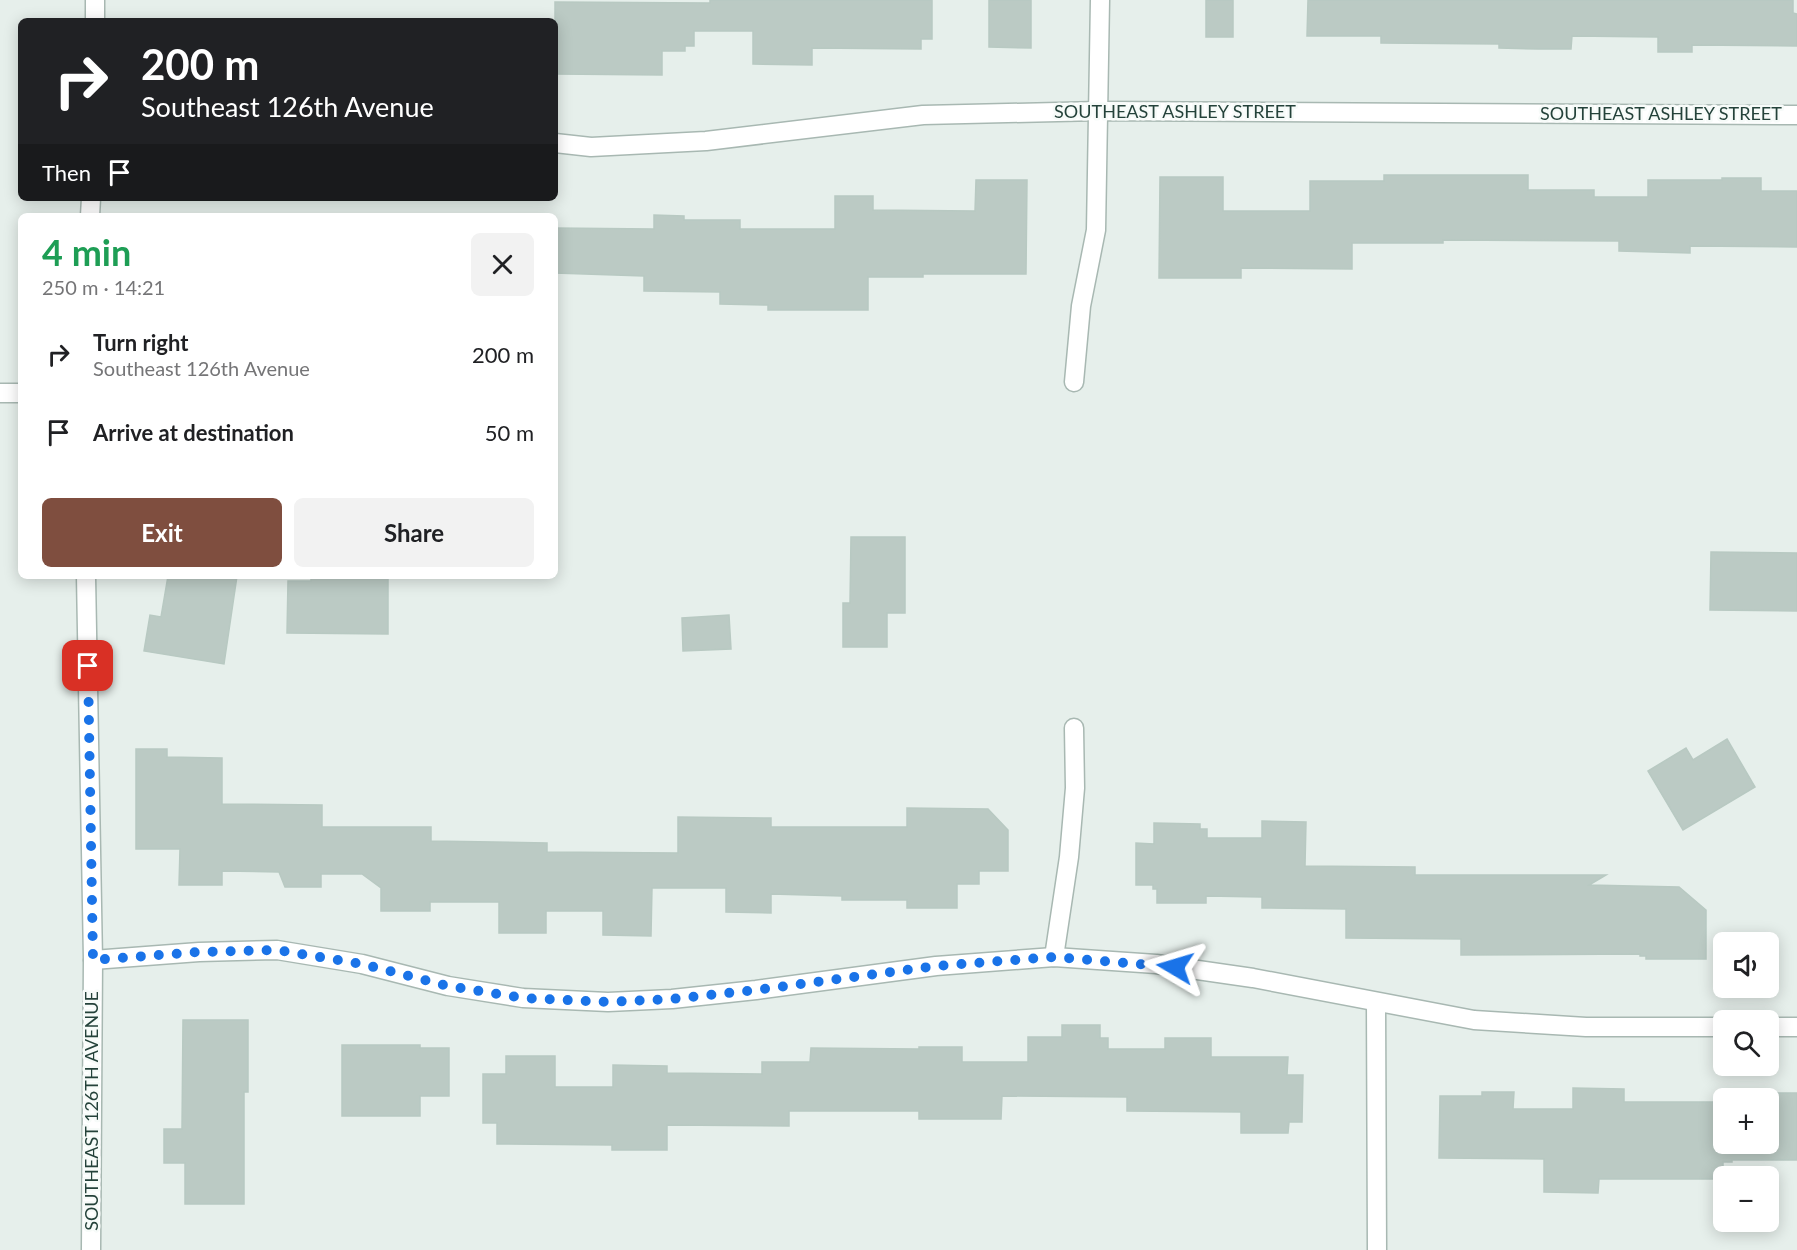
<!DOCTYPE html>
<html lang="en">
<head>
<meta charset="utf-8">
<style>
	:root { --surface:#fff; --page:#f2f2f2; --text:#202124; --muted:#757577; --accent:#7f4e3f }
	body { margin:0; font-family:Lato,sans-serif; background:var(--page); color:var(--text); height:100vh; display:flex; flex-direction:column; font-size:22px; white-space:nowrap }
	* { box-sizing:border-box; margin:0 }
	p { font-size:20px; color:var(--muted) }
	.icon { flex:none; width:33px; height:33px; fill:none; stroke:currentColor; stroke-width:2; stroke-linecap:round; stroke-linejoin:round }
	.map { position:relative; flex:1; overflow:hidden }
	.sheet { position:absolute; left:18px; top:213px; width:540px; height:366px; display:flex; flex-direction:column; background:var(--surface); border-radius:9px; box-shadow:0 3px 15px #0003 }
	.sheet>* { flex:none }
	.banner { position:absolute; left:18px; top:18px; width:540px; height:183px; border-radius:9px; box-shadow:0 3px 15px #0003; background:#202124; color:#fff; overflow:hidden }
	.tools { position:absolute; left:1713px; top:932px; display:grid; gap:12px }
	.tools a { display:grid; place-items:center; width:66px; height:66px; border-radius:9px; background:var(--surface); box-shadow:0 3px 15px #0003; font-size:30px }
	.pin { position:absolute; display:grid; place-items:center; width:51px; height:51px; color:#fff; margin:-26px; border-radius:12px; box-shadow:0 3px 9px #0006 }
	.me { position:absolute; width:66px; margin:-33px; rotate:277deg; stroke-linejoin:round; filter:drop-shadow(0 0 4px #0008) }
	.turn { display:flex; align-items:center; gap:21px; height:126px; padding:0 24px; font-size:27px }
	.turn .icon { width:78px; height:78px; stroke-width:2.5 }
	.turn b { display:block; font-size:42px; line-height:51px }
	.then { display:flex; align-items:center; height:57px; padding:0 24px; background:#0003; gap:12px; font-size:22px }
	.round { display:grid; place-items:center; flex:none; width:63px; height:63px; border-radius:9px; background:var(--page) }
	.head { display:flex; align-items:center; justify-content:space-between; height:102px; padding:0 24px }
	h1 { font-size:36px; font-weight:700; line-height:45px; color:#1e9e55 }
	.cta { display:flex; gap:12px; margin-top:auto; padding:12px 24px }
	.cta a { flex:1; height:69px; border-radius:9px; background:var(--accent); color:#fff; font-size:24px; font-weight:700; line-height:69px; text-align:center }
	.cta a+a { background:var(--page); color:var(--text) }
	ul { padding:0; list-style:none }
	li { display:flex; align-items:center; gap:18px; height:78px; padding:0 24px }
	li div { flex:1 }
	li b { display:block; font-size:22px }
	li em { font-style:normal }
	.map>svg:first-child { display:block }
</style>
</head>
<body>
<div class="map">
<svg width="1797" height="1250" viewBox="0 0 1797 1250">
	<rect width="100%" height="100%" fill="#e6efeb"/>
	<g fill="#bbcac4" stroke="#b8c9c2" stroke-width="1.5">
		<path d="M 710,0 L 932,0 L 932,39 L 921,39 L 921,49 L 812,48 L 812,65 L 753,64 L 753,31 L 694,31 L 694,46 L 685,46 L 685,51 L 662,51 L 662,75 L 555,74 L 555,2 L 710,3 Z"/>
		<path d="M 989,0 L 1031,0 L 1031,48 L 989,47 Z"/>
		<rect x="1206" y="0" width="27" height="37"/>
		<path d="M 1308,0 L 1793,0 L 1793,13 L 1797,14 L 1797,46 L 1692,45 L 1692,52 L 1658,52 L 1658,37 L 1572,36 L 1571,49 L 1538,49 L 1499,48 L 1499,44 L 1381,43 L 1381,36 L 1307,36 Z"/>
		<path d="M 1384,175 L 1528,175 L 1528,190 L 1594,190 L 1594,197 L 1648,197 L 1648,180 L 1722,180 L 1722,178 L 1761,178 L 1761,191 L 1797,191 L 1797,247 L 1690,246 L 1690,253 L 1619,251 L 1619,241 L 1443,240 L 1443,243 L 1352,243 L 1352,269 L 1241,268 L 1241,278 L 1159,278 L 1160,177 L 1223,177 L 1223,211 L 1310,211 L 1310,181 L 1384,181 Z"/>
		<path d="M 976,180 L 1027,180 L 1026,274 L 923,274 L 923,277 L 868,277 L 868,310 L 768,310 L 768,305 L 720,304 L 720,292 L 644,291 L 644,276 L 555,273 L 555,228 L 654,229 L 654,215 L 684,216 L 684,220 L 740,220 L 740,229 L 835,229 L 835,196 L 873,196 L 873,210 L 975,211 Z"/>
		<path d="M 851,537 L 905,537 L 905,613 L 887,613 L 887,647 L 843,647 L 843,603 L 850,603 Z"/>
		<path d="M 1711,552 L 1797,553 L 1797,611 L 1710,610 Z"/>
		<path d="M 168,576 L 237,576 L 224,664 L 144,651 L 150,615 L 161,617 Z"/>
		<path d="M 311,576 L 388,576 L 388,634 L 287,633 L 288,581 L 311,581 Z"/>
		<path d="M 729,615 L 731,649 L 683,651 L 682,618 Z"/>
		<path d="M 1727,739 L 1755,787 L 1683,830 L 1648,771 L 1686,748 L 1693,760 Z"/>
		<path d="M 136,749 L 167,749 L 167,757 L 222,758 L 222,804 L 322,805 L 322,827 L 431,827 L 431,841 L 547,843 L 547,852 L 678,853 L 678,817 L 771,818 L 771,827 L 907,827 L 907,808 L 988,809 L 1008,830 L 1008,871 L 979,871 L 979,884 L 957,884 L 957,908 L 907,908 L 907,900 L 842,900 L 842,896 L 771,894 L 771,913 L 726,912 L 726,888 L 652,888 L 651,936 L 603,935 L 603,911 L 546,911 L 546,933 L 499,933 L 499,902 L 430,902 L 430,911 L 381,911 L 381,888 L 362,874 L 321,874 L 321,887 L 285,887 L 279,872 L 222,871 L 222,885 L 179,885 L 180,849 L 136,849 Z"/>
		<path d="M 1262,821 L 1306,822 L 1305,866 L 1415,867 L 1415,875 L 1606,875 L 1589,885 L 1679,887 L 1706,910 L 1706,959 L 1646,959 L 1646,956 L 1640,956 L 1640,954 L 1461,955 L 1461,939 L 1346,938 L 1346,909 L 1262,908 L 1262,897 L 1206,896 L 1206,903 L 1157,903 L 1157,889 L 1153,889 L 1153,885 L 1136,885 L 1136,843 L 1154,844 L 1154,823 L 1200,824 L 1200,829 L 1207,829 L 1207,838 L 1262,838 Z"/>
		<path d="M 183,1020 L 248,1020 L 248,1092 L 244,1092 L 244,1204 L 185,1204 L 185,1163 L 164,1163 L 164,1129 L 182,1129 Z"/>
		<path d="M 1062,1025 L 1100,1025 L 1100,1038 L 1108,1038 L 1108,1049 L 1165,1049 L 1165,1038 L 1211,1038 L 1211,1057 L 1288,1057 L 1287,1075 L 1303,1075 L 1302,1122 L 1289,1122 L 1288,1133 L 1241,1133 L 1241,1112 L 1127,1111 L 1127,1097 L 1002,1096 L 1001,1119 L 919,1119 L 919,1111 L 789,1111 L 789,1126 L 667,1125 L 667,1150 L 612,1150 L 612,1145 L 497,1144 L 497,1123 L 483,1123 L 483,1074 L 506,1074 L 506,1056 L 555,1056 L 555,1087 L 613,1087 L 613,1065 L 667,1066 L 667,1073 L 762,1074 L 762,1062 L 810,1062 L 811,1048 L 919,1049 L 919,1047 L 962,1047 L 962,1062 L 1028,1062 L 1028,1037 L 1062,1037 Z"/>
		<path d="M 342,1045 L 420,1045 L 420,1048 L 449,1048 L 449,1096 L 420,1096 L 420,1116 L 342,1116 Z"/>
		<path d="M 1573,1088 L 1624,1089 L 1624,1102 L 1724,1102 L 1724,1143 L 1768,1143 L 1768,1098 L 1766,1098 L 1766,1093 L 1797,1093 L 1797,1160 L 1732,1160 L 1732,1162 L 1723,1162 L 1723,1179 L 1599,1179 L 1598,1193 L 1544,1192 L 1544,1159 L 1439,1158 L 1440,1096 L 1482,1096 L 1482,1092 L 1514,1092 L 1513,1109 L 1573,1109 Z"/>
	</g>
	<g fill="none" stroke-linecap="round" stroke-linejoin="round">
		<defs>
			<g id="minor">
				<path d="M 95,0 L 95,21"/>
				<path d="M 555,143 L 591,147 L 706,141 L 923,115 L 1099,111 L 1797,115"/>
				<path d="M 90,216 L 91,198"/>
				<path d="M 1074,382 L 1081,306 L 1096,230 L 1100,0"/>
				<path d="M 0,393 L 21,393"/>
				<path d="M 86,576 L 93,960 L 91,1250"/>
				<path d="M 1054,957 L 1069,857 L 1075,788 L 1074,728"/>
				<path d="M 93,960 L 199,952 L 277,950 L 362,964 L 448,986 L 523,998 L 608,1002 L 672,999 L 756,990 L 936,966 L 1054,957 L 1156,964 L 1253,978 L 1474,1020 L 1586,1027 L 1724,1027"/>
				<path d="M 1376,1002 L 1377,1250"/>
				<path d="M 1768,1027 L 1797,1027"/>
			</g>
		</defs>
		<use href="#minor" stroke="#a8b8b2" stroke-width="21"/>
		<use href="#minor" stroke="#fff" stroke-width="18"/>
	</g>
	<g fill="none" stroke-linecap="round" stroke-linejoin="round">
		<path stroke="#1a73e8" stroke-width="10" stroke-dasharray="0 18" d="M 88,666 L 93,960 L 199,952 L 277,950 L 362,964 L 448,986 L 523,998 L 608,1002 L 672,999 L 756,990 L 936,966 L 1054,957 L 1175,967"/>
	</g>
	<g text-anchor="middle" stroke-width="5" stroke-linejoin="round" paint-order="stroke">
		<g font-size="18" fill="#24423a" stroke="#f7fbf9">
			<text x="1175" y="118">SOUTHEAST ASHLEY STREET</text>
			<text x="1661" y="120">SOUTHEAST ASHLEY STREET</text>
			<text transform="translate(92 1111) rotate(-90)" y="6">SOUTHEAST 126TH AVENUE</text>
		</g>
	</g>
</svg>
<div class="tools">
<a><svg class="icon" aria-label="sound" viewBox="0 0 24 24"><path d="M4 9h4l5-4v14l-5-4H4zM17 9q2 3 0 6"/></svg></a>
<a><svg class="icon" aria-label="search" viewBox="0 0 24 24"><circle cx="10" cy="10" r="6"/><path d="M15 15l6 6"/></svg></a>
<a>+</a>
<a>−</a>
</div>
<div class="pin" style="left:88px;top:666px;background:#d93025"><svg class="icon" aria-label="arrive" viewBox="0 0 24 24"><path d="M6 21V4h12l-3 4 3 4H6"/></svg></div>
<svg class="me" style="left:1175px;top:967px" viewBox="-20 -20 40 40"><path d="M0-17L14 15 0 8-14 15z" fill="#1a73e8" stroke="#fff" stroke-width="4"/></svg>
<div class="banner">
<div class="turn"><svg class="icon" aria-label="right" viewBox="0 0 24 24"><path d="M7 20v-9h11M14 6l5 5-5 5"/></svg><div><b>200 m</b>Southeast 126th Avenue</div></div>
<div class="then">Then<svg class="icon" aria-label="arrive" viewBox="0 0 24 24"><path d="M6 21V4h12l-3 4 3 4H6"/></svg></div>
</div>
<section class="sheet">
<div class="head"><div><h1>4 min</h1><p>250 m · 14:21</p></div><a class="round"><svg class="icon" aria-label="close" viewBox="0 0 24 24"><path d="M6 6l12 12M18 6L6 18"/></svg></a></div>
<ul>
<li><svg class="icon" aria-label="right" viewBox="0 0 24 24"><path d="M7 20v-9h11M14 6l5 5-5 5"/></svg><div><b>Turn right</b><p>Southeast 126th Avenue</p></div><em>200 m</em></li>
<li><svg class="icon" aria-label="arrive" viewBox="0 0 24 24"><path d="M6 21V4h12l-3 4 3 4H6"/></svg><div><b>Arrive at destination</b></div><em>50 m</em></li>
</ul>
<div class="cta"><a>Exit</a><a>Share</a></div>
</section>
</div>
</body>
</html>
